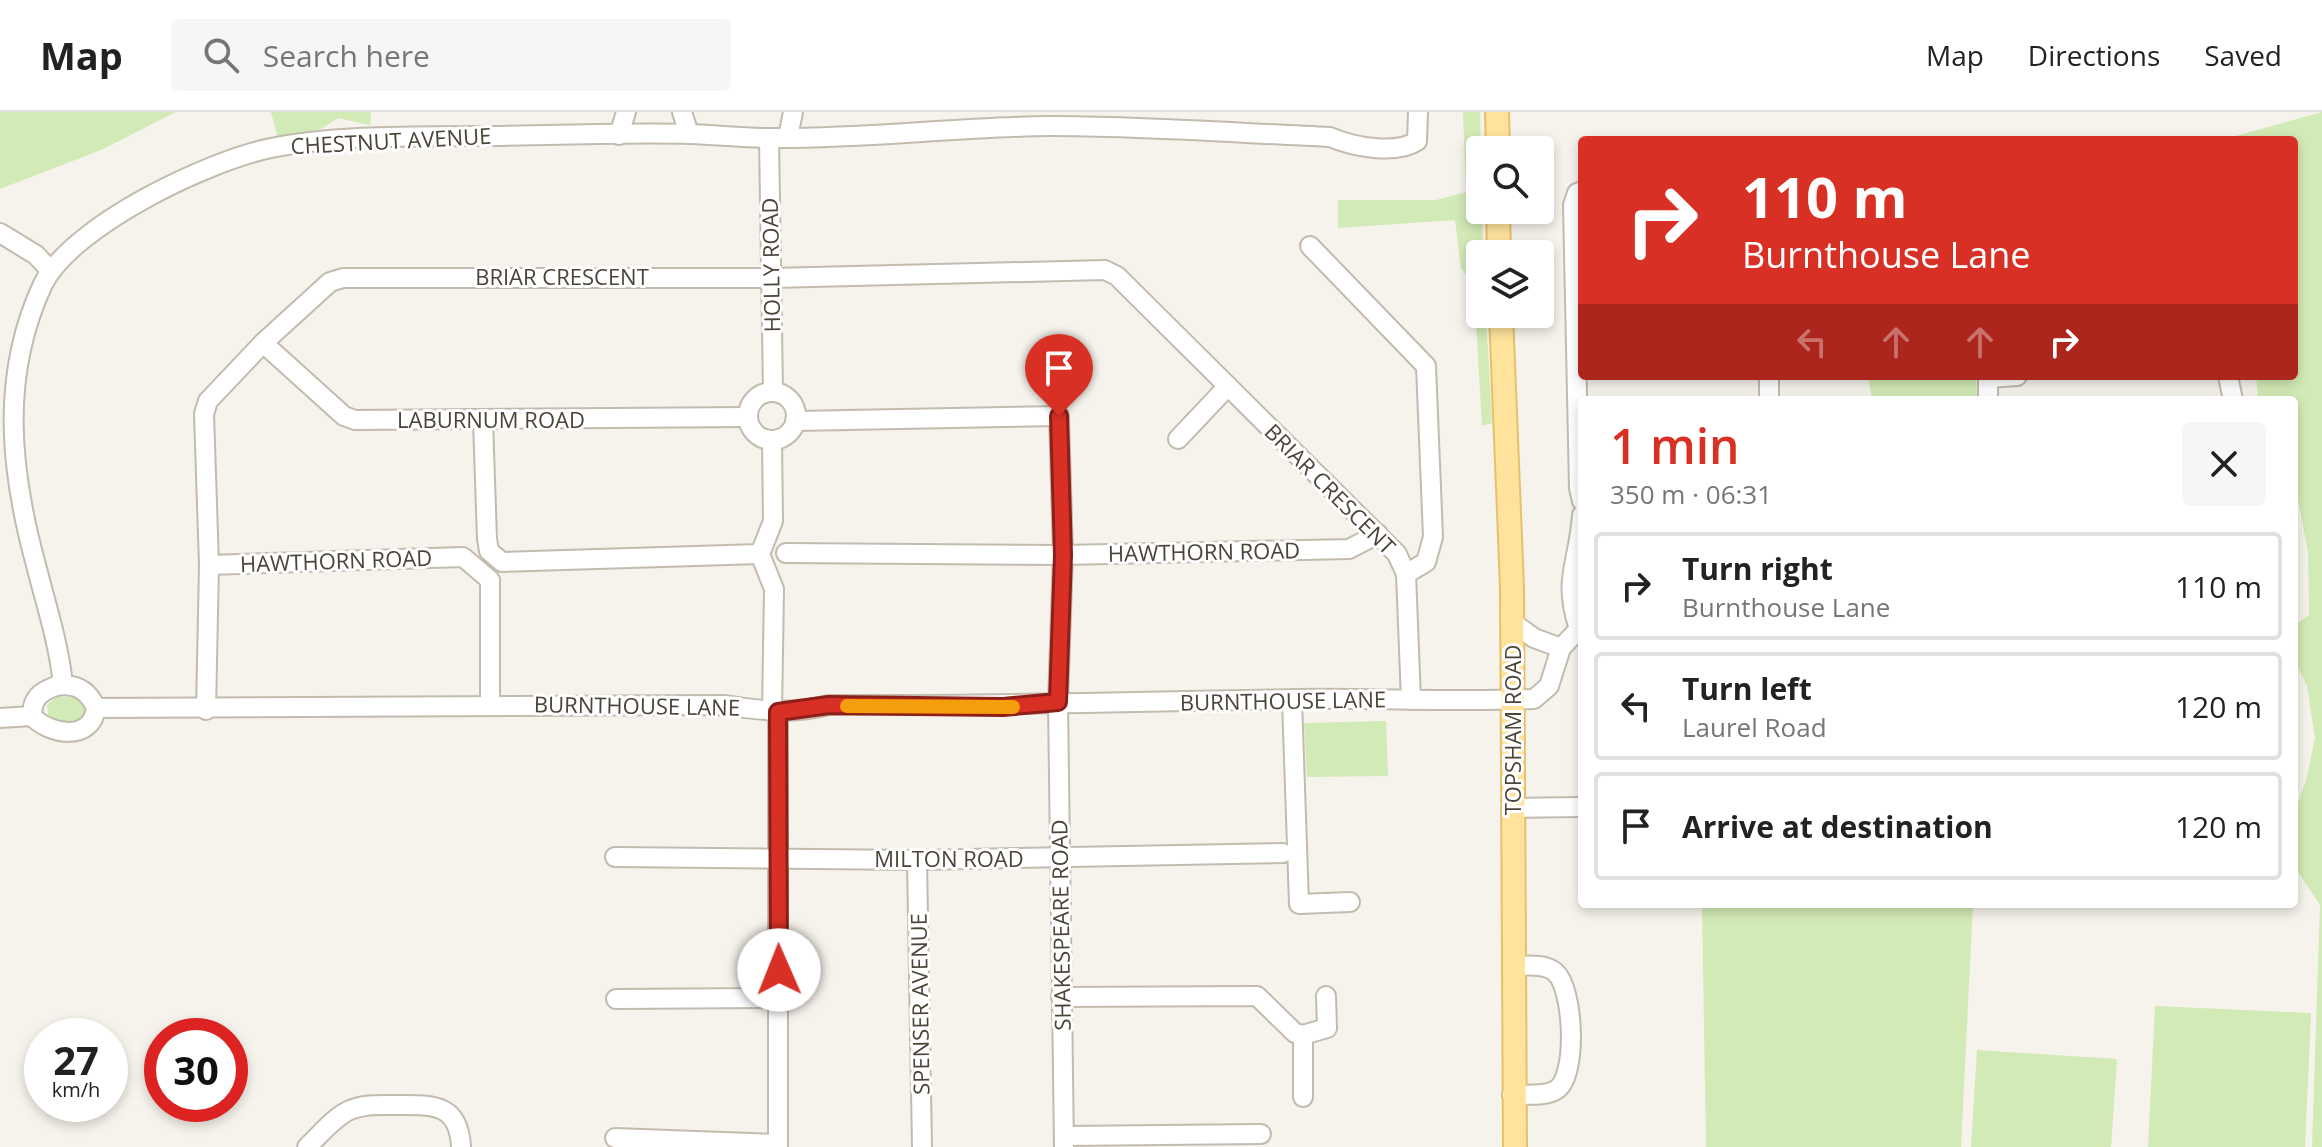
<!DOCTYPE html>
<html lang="en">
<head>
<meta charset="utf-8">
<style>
	:root { --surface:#fff; --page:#f6f6f6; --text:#222; --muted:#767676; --line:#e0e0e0; --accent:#d93025 }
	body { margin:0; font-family:"Open Sans",sans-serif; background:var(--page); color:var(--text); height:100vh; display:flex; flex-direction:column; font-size:30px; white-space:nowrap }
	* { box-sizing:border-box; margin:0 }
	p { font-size:26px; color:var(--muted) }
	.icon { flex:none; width:44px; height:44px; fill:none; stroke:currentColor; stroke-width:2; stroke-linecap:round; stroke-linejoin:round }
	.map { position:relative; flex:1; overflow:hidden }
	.panel { position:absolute; left:1578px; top:284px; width:720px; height:512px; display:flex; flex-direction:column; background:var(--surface); border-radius:8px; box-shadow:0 4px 12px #0003 }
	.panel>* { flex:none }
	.top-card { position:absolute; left:1578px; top:24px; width:720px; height:244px; border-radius:8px; box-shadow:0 4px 12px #0003; background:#d93025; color:#fff; overflow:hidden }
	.buttons { position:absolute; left:1466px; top:24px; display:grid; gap:16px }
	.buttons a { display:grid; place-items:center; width:88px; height:88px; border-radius:8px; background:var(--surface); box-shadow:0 4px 12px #0003; font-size:40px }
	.speed { position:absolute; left:24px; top:906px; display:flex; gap:16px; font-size:40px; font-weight:700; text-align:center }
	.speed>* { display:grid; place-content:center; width:104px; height:104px; border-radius:50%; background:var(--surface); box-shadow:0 4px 12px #0003; line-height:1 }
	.speed small { font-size:20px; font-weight:400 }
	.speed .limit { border:12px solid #d22; background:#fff; color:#111 }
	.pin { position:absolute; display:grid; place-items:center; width:68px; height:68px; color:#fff; margin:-82px -34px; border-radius:50% 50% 50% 0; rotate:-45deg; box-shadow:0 0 8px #0007 }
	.pin .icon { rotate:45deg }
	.me { position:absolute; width:88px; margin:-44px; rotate:359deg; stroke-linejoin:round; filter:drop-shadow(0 0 6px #0008) }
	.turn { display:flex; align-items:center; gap:28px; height:168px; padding:0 32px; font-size:36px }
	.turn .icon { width:104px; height:104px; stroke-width:2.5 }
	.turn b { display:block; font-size:56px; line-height:68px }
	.lanes { display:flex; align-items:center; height:76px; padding:0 32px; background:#0003; justify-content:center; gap:40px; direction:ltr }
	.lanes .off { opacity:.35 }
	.round { display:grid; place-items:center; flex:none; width:84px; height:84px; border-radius:8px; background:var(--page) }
	.overview { display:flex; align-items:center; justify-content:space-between; height:136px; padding:0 32px }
	h1 { font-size:48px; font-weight:600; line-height:60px; color:var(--accent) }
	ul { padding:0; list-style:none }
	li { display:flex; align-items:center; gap:24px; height:108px; margin:0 16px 12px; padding:0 16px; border:4px solid var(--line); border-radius:8px }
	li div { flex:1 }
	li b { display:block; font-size:30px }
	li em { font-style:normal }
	header { display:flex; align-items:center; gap:48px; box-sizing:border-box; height:112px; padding:0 40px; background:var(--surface); border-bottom:2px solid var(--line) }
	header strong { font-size:38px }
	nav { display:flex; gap:44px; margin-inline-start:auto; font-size:28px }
	.search { width:560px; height:72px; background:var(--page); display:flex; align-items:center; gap:20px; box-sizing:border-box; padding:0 28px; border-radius:8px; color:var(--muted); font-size:30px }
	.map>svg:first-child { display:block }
</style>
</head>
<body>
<header>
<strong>Map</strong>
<div class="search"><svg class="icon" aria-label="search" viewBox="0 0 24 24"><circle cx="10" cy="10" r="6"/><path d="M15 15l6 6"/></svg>Search here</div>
<nav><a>Map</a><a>Directions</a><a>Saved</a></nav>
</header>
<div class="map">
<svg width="2322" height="1035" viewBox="0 0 2322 1035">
	<rect width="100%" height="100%" fill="#f6f3ec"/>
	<g fill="#d2eab5">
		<path d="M 0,0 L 176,0 L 101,38 L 0,77 Z"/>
		<path d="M 271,0 L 371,0 L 370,13 L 338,6 L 321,17 L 278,26 Z"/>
		<path d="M 1463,0 L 1480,0 L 1483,142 L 1480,142 L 1480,202 L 1486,202 L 1492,311 L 1482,314 L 1474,174 L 1461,156 L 1455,108 L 1338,116 L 1338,88 L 1436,88 L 1466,80 Z"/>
		<path d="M 2322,0 L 2322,1035 L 2312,1035 L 2320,793 L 2294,754 L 2294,701 L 2306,669 L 2315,626 L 2307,574 L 2294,547 L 2294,514 L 2309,503 L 2308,440 L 2294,366 L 2294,288 L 2258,288 L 2256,264 L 2294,264 L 2294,28 L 2221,28 Z"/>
		<path d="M 1868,264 L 1976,264 L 1977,288 L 1872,288 Z"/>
		<path d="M 57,585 L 77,585 L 87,596 L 86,604 L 72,613 L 49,607 L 47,593 Z"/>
		<path d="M 1386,609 L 1388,664 L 1307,665 L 1304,611 Z"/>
		<path d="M 1702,792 L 1973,792 L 1961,1035 L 1706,1035 Z"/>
		<path d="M 2155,894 L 2311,901 L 2305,1035 L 2148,1035 Z"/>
		<path d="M 1977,938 L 2117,947 L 2111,1035 L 1971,1035 Z"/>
	</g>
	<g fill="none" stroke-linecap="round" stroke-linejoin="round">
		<defs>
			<g id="minor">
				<path d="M 682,0 L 689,22"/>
				<path d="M 619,23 L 626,0"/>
				<path d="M 788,25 L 793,0"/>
				<path d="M 769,26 L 773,280"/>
				<path d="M 1582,79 L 1577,81 L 1573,93 L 1579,376 L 1582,389"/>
				<path d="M 0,121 L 36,143 L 51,159"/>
				<path d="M 1310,134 L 1426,254 L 1433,425 L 1426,450 L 1406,462"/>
				<path d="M 263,231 L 344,304 L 355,308 L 748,305"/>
				<path d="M 1769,264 L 1769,288"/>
				<path d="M 1988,264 L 1988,288"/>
				<path d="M 2228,264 L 2233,288"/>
				<path d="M 1988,266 L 2017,264"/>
				<circle cx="772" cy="304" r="24"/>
				<path d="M 483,309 L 487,427 L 489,439 L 502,450 L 760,442"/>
				<path d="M 795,309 L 1059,304 L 1063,443 L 1058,590 L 1064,1035"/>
				<path d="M 1178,327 L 1228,274"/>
				<path d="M 786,441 L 1063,443 L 1349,437 L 1378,422"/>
				<path d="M 209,453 L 463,445 L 490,468 L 490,592"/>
				<path d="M 1512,510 L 1534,526 L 1561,536"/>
				<path d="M 1579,517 C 1562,466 1579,451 1582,403"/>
				<path d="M 63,573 C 59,532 46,493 36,453 C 10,358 0,264 43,172 C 73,113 208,49 271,36 C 336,23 407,25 472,24 C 545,24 618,20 691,22 C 718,23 744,26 770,26 C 863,27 957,15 1050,14 C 1143,14 1237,21 1330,25 C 1353,35 1396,43 1417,29 L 1418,0"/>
				<path d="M 56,574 C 76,571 88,578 96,596 C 92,630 49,623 32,604 C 32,586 40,580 56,574 Z"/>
				<path d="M 1292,588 L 1299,792 L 1350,790"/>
				<path d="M 96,596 L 725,593 C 761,599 793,602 829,593 C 986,594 1140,590 1297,587 C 1376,586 1455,590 1534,587 L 1549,574 L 1561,536 L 1579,517 L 1582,519"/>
				<path d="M 206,598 L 209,453 L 204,302 L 208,289 L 263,231 L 330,170 L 343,166 L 771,166 L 1105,158 L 1117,164 L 1397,442 L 1406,462 L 1411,588"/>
				<path d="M 772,600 L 774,477 L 760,442 L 773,409 L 772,328"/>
				<path d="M 778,600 L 778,1035"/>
				<path d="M 0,606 L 32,604"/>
				<path d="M 1514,696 L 1582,695"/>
				<path d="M 615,745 L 917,748 L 1283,741"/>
				<path d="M 917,748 L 922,1035"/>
				<path d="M 1512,854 C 1526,854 1544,851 1555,860 C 1574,876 1578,965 1556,978 C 1544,985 1526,982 1512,983"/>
				<path d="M 1061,885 L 1257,884 L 1295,921 L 1303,923 L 1327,916 L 1326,884"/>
				<path d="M 616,887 L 779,886"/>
				<path d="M 1303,985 L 1303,923"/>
				<path d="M 1064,1024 L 1261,1022"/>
				<path d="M 615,1026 L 778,1032"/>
				<path d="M 307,1035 C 320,1023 334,1005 350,998 C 364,992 379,993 393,993 C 429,993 459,989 461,1035"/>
			</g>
			<g id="major">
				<path d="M 1497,0 L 1498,38"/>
				<path d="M 1498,98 L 1499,142"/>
				<path d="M 1501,202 L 1512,475 L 1515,1035"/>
			</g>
		</defs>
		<use href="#minor" stroke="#c2bbae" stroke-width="22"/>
		<use href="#major" stroke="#e6c16a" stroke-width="26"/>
		<use href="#minor" stroke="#fff" stroke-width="18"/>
		<use href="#major" stroke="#ffe39c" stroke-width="22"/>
	</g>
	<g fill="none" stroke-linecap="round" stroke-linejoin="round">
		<defs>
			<path id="route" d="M 779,858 L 778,600 L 829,593 L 1003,595 L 1058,590 L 1063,443 L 1059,304"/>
		</defs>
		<use href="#route" stroke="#8d1f18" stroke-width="20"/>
		<use href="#route" stroke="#d93025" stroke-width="14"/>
		<path stroke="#f59e0b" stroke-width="14" d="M 847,594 L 1013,595"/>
	</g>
	<g text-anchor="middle" stroke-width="6" stroke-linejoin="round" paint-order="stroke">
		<g font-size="22" fill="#4b4439" stroke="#fff">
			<text transform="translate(391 29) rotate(-3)" y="8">CHESTNUT AVENUE</text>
			<text transform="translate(771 153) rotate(-91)" y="8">HOLLY ROAD</text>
			<text x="562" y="173">BRIAR CRESCENT</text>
			<text x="491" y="316">LABURNUM ROAD</text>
			<text transform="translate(1330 377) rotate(45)" y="8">BRIAR CRESCENT</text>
			<text transform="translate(1204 440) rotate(-1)" y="8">HAWTHORN ROAD</text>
			<text transform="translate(336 449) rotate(-2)" y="8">HAWTHORN ROAD</text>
			<text transform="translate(1283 589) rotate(-1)" y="8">BURNTHOUSE LANE</text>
			<text transform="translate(637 594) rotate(1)" y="8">BURNTHOUSE LANE</text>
			<text transform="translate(1513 618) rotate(-90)" y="8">TOPSHAM ROAD</text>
			<text x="949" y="755">MILTON ROAD</text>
			<text transform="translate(1061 813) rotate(-91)" y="8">SHAKESPEARE ROAD</text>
			<text transform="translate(920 892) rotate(-91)" y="8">SPENSER AVENUE</text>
		</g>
	</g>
</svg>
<div class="buttons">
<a><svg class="icon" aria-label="search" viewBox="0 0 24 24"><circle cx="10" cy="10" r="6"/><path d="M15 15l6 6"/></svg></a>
<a><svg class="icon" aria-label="layers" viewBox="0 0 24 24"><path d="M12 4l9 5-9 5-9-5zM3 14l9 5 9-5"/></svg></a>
</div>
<div class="speed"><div>27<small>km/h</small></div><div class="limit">30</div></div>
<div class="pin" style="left:1059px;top:304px;background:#d93025"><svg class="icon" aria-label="arrive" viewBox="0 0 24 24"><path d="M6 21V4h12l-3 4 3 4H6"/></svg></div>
<svg class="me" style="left:779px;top:858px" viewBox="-20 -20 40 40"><circle r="19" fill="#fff"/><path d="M0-13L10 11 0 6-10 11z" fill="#d93025"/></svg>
<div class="top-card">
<div class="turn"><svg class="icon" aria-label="right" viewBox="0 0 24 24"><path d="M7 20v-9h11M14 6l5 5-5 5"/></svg><div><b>110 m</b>Burnthouse Lane</div></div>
<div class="lanes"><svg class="icon off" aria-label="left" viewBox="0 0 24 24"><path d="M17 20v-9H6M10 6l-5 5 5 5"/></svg><svg class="icon off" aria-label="ahead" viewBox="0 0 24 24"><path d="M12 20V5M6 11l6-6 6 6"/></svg><svg class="icon off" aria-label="ahead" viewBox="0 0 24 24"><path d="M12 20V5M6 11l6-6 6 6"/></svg><svg class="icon" aria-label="right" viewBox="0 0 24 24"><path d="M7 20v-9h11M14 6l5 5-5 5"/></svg></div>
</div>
<section class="panel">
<div class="overview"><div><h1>1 min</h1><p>350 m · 06:31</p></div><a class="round"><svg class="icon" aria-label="close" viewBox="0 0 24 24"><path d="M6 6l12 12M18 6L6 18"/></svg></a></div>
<ul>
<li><svg class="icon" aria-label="right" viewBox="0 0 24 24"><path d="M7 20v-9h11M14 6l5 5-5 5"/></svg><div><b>Turn right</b><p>Burnthouse Lane</p></div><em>110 m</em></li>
<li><svg class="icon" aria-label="left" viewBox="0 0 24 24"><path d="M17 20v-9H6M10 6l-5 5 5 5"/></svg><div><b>Turn left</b><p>Laurel Road</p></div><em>120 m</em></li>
<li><svg class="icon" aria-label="arrive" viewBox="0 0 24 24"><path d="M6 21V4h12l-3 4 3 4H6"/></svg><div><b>Arrive at destination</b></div><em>120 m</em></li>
</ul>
</section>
</div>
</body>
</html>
